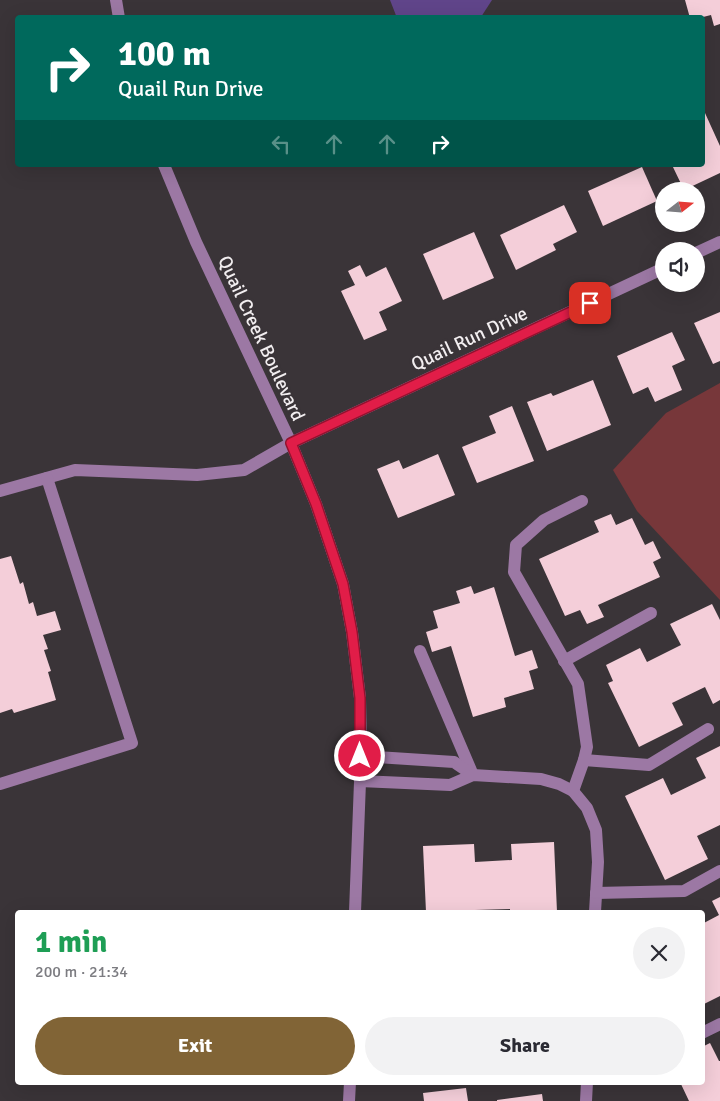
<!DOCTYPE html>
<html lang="en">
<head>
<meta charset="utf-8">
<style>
	:root { --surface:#fff; --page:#f2f2f3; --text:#2b2b33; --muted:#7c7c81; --accent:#816436 }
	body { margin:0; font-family:Signika,sans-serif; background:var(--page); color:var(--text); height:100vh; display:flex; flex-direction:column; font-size:19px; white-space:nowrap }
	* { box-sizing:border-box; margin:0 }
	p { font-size:16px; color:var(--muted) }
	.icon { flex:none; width:28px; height:28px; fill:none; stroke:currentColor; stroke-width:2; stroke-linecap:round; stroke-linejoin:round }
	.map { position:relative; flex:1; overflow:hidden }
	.drawer { position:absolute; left:15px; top:910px; width:690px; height:175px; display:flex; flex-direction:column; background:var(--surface); border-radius:5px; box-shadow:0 5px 20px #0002 }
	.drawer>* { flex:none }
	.hud { position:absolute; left:15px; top:15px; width:690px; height:152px; border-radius:5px; box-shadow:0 5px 20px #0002; background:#00695c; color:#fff; overflow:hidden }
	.needle { width:32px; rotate:73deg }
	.buttons { position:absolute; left:655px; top:182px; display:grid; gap:10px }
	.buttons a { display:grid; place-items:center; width:50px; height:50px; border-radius:50%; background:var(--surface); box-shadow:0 5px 20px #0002; font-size:25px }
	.pin { position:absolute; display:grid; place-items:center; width:42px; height:42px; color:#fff; margin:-21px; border-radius:10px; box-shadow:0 2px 8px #0006 }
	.me { position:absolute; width:55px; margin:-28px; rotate:0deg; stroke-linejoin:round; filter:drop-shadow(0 0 4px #0008) }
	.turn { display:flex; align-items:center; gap:18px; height:105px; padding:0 20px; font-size:22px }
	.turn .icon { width:65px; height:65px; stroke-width:2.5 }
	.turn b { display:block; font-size:35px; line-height:42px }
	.lanes { display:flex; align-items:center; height:48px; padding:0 20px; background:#0003; justify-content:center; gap:25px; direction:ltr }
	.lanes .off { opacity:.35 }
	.round { display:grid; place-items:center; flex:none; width:52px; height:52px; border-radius:26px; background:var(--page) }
	.headline { display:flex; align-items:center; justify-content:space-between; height:85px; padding:0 20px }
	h1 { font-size:30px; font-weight:700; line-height:38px; color:#1e9e55 }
	.action { display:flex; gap:10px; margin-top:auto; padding:10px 20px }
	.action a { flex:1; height:58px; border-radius:30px; background:var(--accent); color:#fff; font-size:20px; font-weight:700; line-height:58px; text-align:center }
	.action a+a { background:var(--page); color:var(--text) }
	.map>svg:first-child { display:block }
</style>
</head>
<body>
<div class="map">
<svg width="720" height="1101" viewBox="0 0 720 1101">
	<rect width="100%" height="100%" fill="#3a3438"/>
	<path fill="#77373a" d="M 720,383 L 720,600 L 637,511 L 613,470 L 666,413 Z"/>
	<path fill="#60458a" d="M 390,0 L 492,0 L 481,17 L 397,18 Z"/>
	<g fill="#f4ced9">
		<path d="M 685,0 L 720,0 L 720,24 L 714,26 L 711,15 L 699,18 L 690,18 Z"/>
		<path d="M 705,113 L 720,146 L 720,173 L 684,190 L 672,165 L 702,165 L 702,115 Z"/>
		<path d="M 642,167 L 657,201 L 603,226 L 588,191 Z"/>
		<path d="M 564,205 L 577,232 L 553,244 L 556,250 L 516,270 L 500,235 Z"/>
		<path d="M 474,232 L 494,278 L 443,300 L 423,254 Z"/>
		<path d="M 360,265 L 366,277 L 386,267 L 402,301 L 379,312 L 387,330 L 364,340 L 341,291 L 355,285 L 348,271 Z"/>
		<path d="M 720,312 L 720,361 L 713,364 L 694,323 Z"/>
		<path d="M 672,332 L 685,360 L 672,366 L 682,390 L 655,402 L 648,387 L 633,394 L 617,356 Z"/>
		<path d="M 593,380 L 611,425 L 547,451 L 527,402 L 551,393 L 553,396 Z"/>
		<path d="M 512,406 L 534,461 L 477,483 L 462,447 L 496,433 L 489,416 Z"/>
		<path d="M 438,454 L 455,495 L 398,518 L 377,469 L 399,460 L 403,469 Z"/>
		<path d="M 611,514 L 616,525 L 632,518 L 645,545 L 653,541 L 661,558 L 653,562 L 660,577 L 598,605 L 604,617 L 587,624 L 580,610 L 565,616 L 539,559 L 599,532 L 594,521 Z"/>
		<path d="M 11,556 L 20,584 L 23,582 L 29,604 L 33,602 L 37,616 L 55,611 L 61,630 L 43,635 L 48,649 L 44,650 L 51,671 L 48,672 L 56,700 L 14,713 L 12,709 L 0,713 L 0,559 Z"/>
		<path d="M 471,586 L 474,594 L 494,587 L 515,656 L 532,650 L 538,668 L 529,671 L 534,689 L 504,698 L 506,707 L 473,717 L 451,646 L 432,652 L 426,632 L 438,628 L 433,611 L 460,603 L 456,591 Z"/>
		<path d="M 712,604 L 720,620 L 720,700 L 713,704 L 705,687 L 672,703 L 683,725 L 639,747 L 608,683 L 613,681 L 606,665 L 640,648 L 647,662 L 681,645 L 670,624 Z"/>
		<path d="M 720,746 L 720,825 L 697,836 L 708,859 L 665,880 L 625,796 L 663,778 L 671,795 L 706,778 L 696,758 Z"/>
		<path d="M 554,842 L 557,912 L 510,912 L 510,909 L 475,910 L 475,912 L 426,912 L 423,846 L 474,844 L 475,862 L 512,860 L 511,844 Z"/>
		<path d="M 720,897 L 720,996 L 702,1005 L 702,924 L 719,915 L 712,901 Z"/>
		<path d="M 710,1043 L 719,1061 L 720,1061 L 720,1101 L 689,1101 L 680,1082 L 702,1082 L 702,1047 Z"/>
		<path d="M 466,1088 L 468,1101 L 424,1101 L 423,1093 Z"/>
		<path d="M 542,1094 L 543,1101 L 497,1101 L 497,1100 Z"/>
	</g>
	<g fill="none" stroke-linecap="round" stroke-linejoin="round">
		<g stroke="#9c78a4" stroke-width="12">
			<path d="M 116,0 L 119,18"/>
			<path d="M 164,165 L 196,242 L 291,443 L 316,504 L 343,584 L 352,632 L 360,698 L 361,756 L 355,912"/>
			<path d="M 696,253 L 720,242"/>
			<path d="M 0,491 L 75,470 L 197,475 L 244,470 L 291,443 L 664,268"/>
			<path d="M 420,651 L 473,775"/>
			<path d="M 564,661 L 651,613"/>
			<path d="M 361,756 L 454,762 L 473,775"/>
			<path d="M 584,760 L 649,765 L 708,729"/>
			<path d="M 360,781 L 450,785 L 473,775 L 541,779 L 559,784 L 573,791 L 587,808 L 596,830 L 598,862 L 595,912"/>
			<path d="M 0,784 L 132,743 L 47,478"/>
			<path d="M 573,791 L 584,760 L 587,747 L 578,684 L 514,572 L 516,545 L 544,520 L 582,501"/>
			<path d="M 596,893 L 684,891 L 720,871"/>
			<path d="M 702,1033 L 720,1024"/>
			<path d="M 349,1101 L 350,1082"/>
			<path d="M 586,1101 L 587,1082"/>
		</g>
	</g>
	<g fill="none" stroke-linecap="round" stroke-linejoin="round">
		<defs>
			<path id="route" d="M 360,756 L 360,698 L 352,632 L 343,584 L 316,504 L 291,443 L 590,303"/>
		</defs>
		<use href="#route" stroke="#92132f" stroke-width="12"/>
		<use href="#route" stroke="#e11d48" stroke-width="9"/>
	</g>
	<g text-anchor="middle" stroke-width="5" stroke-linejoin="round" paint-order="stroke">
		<g font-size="19" fill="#f2eef0" stroke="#3a3438">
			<text transform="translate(262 338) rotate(65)" y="7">Quail Creek Boulevard</text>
			<text transform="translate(469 338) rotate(-25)" y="7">Quail Run Drive</text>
		</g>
	</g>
</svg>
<div class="buttons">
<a><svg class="needle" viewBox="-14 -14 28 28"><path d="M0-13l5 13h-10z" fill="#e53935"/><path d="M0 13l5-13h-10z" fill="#7c7c81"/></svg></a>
<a><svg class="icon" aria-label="sound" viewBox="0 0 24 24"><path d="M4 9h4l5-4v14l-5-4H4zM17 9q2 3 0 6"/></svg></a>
</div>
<div class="pin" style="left:590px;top:303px;background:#d93025"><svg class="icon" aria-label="arrive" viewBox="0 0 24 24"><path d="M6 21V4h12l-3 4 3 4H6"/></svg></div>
<svg class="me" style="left:360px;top:756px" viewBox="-20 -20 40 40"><circle r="17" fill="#e11d48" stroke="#fff" stroke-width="3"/><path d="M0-11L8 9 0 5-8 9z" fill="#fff"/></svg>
<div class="hud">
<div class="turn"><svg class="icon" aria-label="right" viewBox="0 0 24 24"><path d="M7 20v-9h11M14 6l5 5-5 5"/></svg><div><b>100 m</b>Quail Run Drive</div></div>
<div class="lanes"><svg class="icon off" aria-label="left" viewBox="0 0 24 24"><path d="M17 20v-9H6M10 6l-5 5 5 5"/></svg><svg class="icon off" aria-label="ahead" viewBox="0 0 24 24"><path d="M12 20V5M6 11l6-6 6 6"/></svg><svg class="icon off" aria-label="ahead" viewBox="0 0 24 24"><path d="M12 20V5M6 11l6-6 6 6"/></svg><svg class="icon" aria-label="right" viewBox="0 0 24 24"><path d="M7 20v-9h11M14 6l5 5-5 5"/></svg></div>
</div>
<section class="drawer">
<div class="headline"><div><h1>1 min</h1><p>200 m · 21:34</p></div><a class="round"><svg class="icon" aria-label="close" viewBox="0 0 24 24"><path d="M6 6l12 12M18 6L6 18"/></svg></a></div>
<div class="action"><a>Exit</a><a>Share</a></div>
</section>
</div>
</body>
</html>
